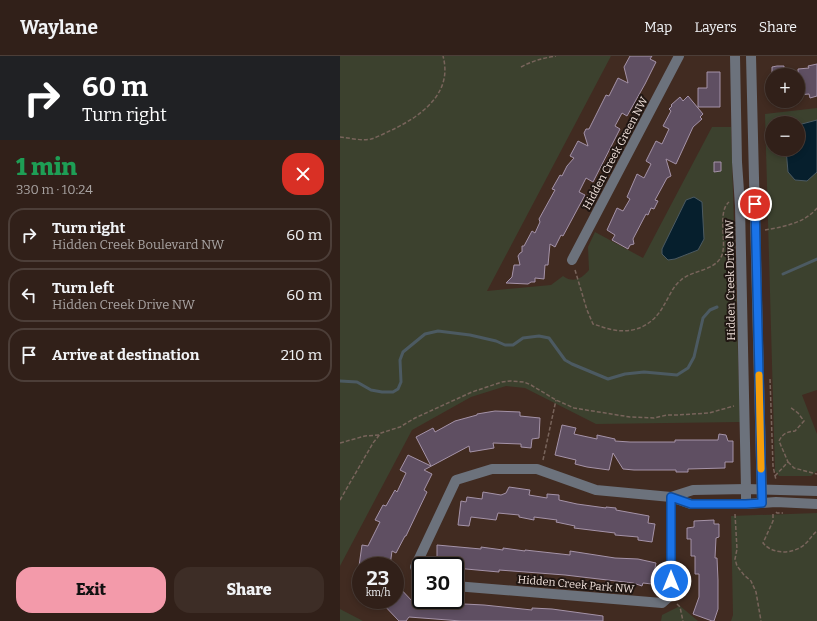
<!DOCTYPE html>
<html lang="en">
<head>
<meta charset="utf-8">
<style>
	:root { --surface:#312019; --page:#3d2d26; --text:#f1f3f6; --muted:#a8a3a2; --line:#4c3e38; --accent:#f39aaa }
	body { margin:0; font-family:Bitter,serif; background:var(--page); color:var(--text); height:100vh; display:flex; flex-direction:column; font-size:15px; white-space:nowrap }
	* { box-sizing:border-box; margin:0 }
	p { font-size:13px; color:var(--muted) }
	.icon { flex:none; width:22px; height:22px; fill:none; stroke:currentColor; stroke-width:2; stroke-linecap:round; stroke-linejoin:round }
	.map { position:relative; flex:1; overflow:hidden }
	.sheet { display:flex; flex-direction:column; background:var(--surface); width:340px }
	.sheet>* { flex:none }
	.hud { background:#202124; color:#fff; overflow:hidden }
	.tools { position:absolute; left:425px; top:12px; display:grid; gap:8px }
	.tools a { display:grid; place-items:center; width:40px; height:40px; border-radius:50%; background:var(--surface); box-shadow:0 2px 6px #0003,0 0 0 1px var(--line); font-size:20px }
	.speed { position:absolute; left:12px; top:501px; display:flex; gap:8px; font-size:20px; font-weight:700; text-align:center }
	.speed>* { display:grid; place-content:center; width:52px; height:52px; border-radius:50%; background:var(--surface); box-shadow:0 2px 6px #0003,0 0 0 1px var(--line); line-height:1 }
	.speed small { font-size:10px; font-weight:400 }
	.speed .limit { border:2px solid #111; border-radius:6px; background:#fff; color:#111 }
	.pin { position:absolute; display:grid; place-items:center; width:34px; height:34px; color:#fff; margin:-17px; border:2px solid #fff; border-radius:50%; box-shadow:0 1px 4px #0007 }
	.me { position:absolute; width:44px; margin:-22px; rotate:0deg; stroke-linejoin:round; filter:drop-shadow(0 0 3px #0008) }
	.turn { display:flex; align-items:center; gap:14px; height:84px; padding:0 16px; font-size:18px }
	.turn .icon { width:52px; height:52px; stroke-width:2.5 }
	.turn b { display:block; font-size:28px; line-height:34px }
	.round { display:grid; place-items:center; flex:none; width:42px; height:42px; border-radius:16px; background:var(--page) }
	.overview { display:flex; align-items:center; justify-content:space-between; height:68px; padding:0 16px }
	h1 { font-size:24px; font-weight:800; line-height:30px; color:#1e9e55 }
	.action { display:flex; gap:8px; margin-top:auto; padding:8px 16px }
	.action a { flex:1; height:46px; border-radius:16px; background:var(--accent); color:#111; font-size:16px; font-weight:800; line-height:46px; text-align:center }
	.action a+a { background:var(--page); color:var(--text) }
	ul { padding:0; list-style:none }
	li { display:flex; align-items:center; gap:12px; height:54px; margin:0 8px 6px; padding:0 8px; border:2px solid var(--line); border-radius:16px }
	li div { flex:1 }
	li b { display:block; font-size:15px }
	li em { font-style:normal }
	header { display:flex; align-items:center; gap:24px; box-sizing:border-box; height:56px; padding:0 20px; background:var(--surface); border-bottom:1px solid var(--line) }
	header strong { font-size:19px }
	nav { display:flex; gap:22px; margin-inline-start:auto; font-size:14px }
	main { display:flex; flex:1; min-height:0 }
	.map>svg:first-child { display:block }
</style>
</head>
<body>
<header>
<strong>Waylane</strong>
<nav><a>Map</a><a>Layers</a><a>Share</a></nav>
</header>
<main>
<section class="sheet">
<div class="hud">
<div class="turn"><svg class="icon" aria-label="right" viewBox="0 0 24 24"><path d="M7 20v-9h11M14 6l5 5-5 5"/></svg><div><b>60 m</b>Turn right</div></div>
</div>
<div class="overview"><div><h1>1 min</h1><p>330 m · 10:24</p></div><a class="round" style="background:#d93025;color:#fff"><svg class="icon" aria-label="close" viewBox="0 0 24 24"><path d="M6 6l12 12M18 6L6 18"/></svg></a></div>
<ul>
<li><svg class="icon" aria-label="right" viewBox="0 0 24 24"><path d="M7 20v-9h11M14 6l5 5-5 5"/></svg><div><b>Turn right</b><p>Hidden Creek Boulevard NW</p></div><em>60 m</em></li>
<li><svg class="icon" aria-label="left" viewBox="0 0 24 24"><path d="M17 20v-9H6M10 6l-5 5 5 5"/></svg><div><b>Turn left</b><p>Hidden Creek Drive NW</p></div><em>60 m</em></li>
<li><svg class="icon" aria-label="arrive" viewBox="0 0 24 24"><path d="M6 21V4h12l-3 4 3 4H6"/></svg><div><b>Arrive at destination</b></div><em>210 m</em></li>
</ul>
<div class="action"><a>Exit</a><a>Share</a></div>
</section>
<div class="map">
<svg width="477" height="565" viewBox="0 0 477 565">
	<rect width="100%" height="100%" fill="#412b21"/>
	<g fill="#3c412e" fill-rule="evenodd">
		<path d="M 0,0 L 271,0 L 147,235 L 211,229 L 223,220 C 234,228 242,222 249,214 L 248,191 L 255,176 L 303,202 L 372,71 L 391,71 L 400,366 L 256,368 L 185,332 L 166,330 L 131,341 L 72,374 L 0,510 Z"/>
		<path d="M 477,52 L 477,334 L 462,339 L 477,378 L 477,415 L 471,420 L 439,420 L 435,415 L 425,58 ZM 432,67 L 458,67 L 458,93 L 432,93 Z"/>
		<path d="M 477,457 L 477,565 L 391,565 L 393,559 L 391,460 Z"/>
		<path d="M 340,550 L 358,565 L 321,565 L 322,559 Z"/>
		<path d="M 0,553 L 23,565 L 0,565 Z"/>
	</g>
	<g fill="#061f2d" stroke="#4c5a62">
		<path d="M 477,64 L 477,116 L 467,125 L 455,124 L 448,116 L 446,93 L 458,93 L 458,69 Z"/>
		<path d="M 354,141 L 362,146 L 364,183 L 358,194 L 335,203 L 328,204 L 322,198 L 322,193 L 346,144 Z"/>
	</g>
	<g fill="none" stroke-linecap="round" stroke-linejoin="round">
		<g stroke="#4c5a62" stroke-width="3">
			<path d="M 443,218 L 477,203"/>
			<path d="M 0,325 L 17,326 L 31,334 L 42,336 L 53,336 L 58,333 L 61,326 L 60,304 L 63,296 L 85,278 L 98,275 L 130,279 L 156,285 L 165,289 L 173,289 L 183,282 L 199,280 L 209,282 L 225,304 L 232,308 L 268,323 L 285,318 L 304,316 L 337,319 L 348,312 L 354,301 L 363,262 L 370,254 L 377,251"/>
		</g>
	</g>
	<g fill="#5f4f62" stroke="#a593a8">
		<path d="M 290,0 L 312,0 L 310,3 L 316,6 L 305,28 L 287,60 L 282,57 L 275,70 L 280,73 L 253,126 L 246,122 L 239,136 L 245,139 L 223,180 L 221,179 L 215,191 L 210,188 L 208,209 L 205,209 L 204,223 L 195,222 L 195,226 L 191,226 L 188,228 L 166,227 L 172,221 L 174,209 L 180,209 L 178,200 L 180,197 L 182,196 L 182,190 L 184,190 L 192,175 L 195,177 L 200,166 L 199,163 L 215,134 L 212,133 L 220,119 L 222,120 L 227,110 L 234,102 L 230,100 L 238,85 L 248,90 L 244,77 L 246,73 L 249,73 L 266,39 L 269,40 L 278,22 L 288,27 L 284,11 Z"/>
		<path d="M 477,8 L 477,40 L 470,42 L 469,38 L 458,39 L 458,13 L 469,12 L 468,10 Z"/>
		<path d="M 437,10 L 444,10 L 444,19 L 432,19 L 432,11 Z"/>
		<path d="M 367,16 L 380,16 L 380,51 L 358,51 L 358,32 L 367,32 Z"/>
		<path d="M 348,40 L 363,58 L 360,61 L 362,63 L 353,71 L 336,108 L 326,103 L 331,120 L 327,122 L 315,144 L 318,145 L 314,153 L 311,152 L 308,159 L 306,158 L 293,183 L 294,188 L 290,189 L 288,193 L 272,184 L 275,179 L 267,174 L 277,152 L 283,155 L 290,143 L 287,141 L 297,118 L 304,122 L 311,108 L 306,105 L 316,85 L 322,88 L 329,73 L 323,70 L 331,55 L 329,53 L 332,50 L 331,49 L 340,41 L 343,45 Z"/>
		<path d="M 374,106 L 381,106 L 381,115 L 374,116 Z"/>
		<path d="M 155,355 L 180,356 L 180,360 L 200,362 L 199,382 L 192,383 L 191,392 L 181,391 L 181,388 L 153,387 L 154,392 L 130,396 L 129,390 L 84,414 L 92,418 L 84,434 L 87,436 L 66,480 L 65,480 L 56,497 L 52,495 L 50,510 L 19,510 L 22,489 L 28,490 L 40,466 L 35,464 L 43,449 L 46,450 L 55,434 L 57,436 L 66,417 L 60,414 L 68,399 L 91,410 L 76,381 L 93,372 L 95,376 L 115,365 L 137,359 L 137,358 Z"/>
		<path d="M 222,369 L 236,372 L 234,378 L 257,383 L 257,379 L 275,383 L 275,385 L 290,386 L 335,386 L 335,384 L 378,384 L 379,378 L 386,379 L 388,385 L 393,385 L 393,406 L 385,406 L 385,412 L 348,413 L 348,416 L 336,416 L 336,414 L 294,414 L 283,413 L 273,397 L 269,414 L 247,411 L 235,408 L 236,404 L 215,399 Z"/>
		<path d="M 169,431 L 190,434 L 189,439 L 207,442 L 207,438 L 219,439 L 219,444 L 237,448 L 266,452 L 266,451 L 276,452 L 276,454 L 309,460 L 308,467 L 315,468 L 312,486 L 298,484 L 298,481 L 275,479 L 275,477 L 234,472 L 235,470 L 216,466 L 217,464 L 194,461 L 194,464 L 179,461 L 179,459 L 158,457 L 156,464 L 131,461 L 129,470 L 118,469 L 121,445 L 126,446 L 127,441 L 142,443 L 143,436 L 161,439 L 166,437 Z"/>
		<path d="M 374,464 L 374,468 L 379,468 L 379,481 L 376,482 L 375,502 L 377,502 L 378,524 L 378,553 L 374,565 L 372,565 L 353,558 L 359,541 L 359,518 L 355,518 L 355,500 L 351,500 L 351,483 L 347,483 L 347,472 L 354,471 L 354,465 Z"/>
		<path d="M 97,489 L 141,493 L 141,491 L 163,494 L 163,492 L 185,495 L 185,494 L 230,499 L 230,495 L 275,502 L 298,503 L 316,507 L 312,528 L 303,527 L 302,530 L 293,527 L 225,519 L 159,514 L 159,516 L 115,512 L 115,510 L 93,510 L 94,502 L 97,501 Z"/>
		<path d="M 55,527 L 74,547 L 123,550 L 124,548 L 144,549 L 192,554 L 192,552 L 212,553 L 263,560 L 263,565 L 121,565 L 69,561 L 66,565 L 59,565 L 39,544 L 55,544 Z"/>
	</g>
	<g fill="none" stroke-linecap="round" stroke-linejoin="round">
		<g stroke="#78645b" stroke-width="1.5" stroke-dasharray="4 2" stroke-linecap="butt">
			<path d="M 181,11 C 192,5 203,2 216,0"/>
			<path d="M 0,81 C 10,82 21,85 31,83 C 38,81 47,76 54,73 C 82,59 113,37 103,0"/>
			<path d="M 425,174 C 443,171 465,167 477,152"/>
			<path d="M 235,214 L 247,254 L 253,268 C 260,270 267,273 274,274 C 296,278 314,268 324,249 C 329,241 333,230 341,224 C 352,214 376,215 382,199 C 387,185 377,156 389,146"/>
			<path d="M 430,323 L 433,410 L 436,424"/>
			<path d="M 0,387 L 25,380 L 39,379"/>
			<path d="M 203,404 L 216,344"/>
			<path d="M 448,406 L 454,412 L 477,418"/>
			<path d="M 435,420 L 448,406 L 439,385 C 443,377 447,376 455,375 L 464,365 L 458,357 L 450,351"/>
			<path d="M 0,444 L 33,387 L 41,377 L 60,371 L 75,362 L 132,336 L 162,326 L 170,325 L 184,326 L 191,329 L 216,344 L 234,352 L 290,361 L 314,362 L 327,359 L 337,359 L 369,357 L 394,350"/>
			<path d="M 436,456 L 437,457 L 443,457"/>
			<path d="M 395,458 L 397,493 L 395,503 L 397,510 L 404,519 L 411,525 L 416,536 L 421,565"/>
			<path d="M 433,458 L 433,465 L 423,487 C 433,499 453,498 464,489 C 469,485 472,479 477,475"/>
			<path d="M 337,548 L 340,551 L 343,565"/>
		</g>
		<g stroke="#6c727c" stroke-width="10">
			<path d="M 395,0 L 397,106 L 400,150 L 406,433 L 406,448"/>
			<path d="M 411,0 L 422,447"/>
			<path d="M 232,204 L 339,0"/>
			<path d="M 331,441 L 353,434 L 406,433 L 477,435"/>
			<path d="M 81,524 L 75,511 L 116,424 L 152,413 L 197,413 L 256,434 L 331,441 L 351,448 L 406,448 L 436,446 L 477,448"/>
			<path d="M 115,530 L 322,547 L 331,539 L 331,441"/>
		</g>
	</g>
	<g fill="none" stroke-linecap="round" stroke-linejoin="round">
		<defs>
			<path id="route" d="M 331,525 L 331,441 L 351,448 L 406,448 L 422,447 L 415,148"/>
		</defs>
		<use href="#route" stroke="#114b97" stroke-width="10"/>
		<use href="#route" stroke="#1a73e8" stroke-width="7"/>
		<path stroke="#f59e0b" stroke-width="7" d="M 419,319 L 421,413"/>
	</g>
	<g text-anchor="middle" stroke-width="4" stroke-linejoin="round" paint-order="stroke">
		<g font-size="11" fill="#f1e2dc" stroke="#201612">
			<text transform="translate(275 97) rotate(-62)" y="4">Hidden Creek Green NW</text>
			<text transform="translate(390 224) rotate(-91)" y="4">Hidden Creek Drive NW</text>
			<text transform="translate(236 528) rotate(5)" y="4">Hidden Creek Park NW</text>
		</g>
	</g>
</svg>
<div class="tools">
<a>+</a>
<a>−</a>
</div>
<div class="speed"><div>23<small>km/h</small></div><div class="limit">30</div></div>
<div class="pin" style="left:415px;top:148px;background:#d93025"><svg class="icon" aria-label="arrive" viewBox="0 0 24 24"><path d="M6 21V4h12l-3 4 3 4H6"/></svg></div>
<svg class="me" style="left:331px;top:525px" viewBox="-20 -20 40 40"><circle r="17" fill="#1a73e8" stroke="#fff" stroke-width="3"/><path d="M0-11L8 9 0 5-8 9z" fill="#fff"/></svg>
</div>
</main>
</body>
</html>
